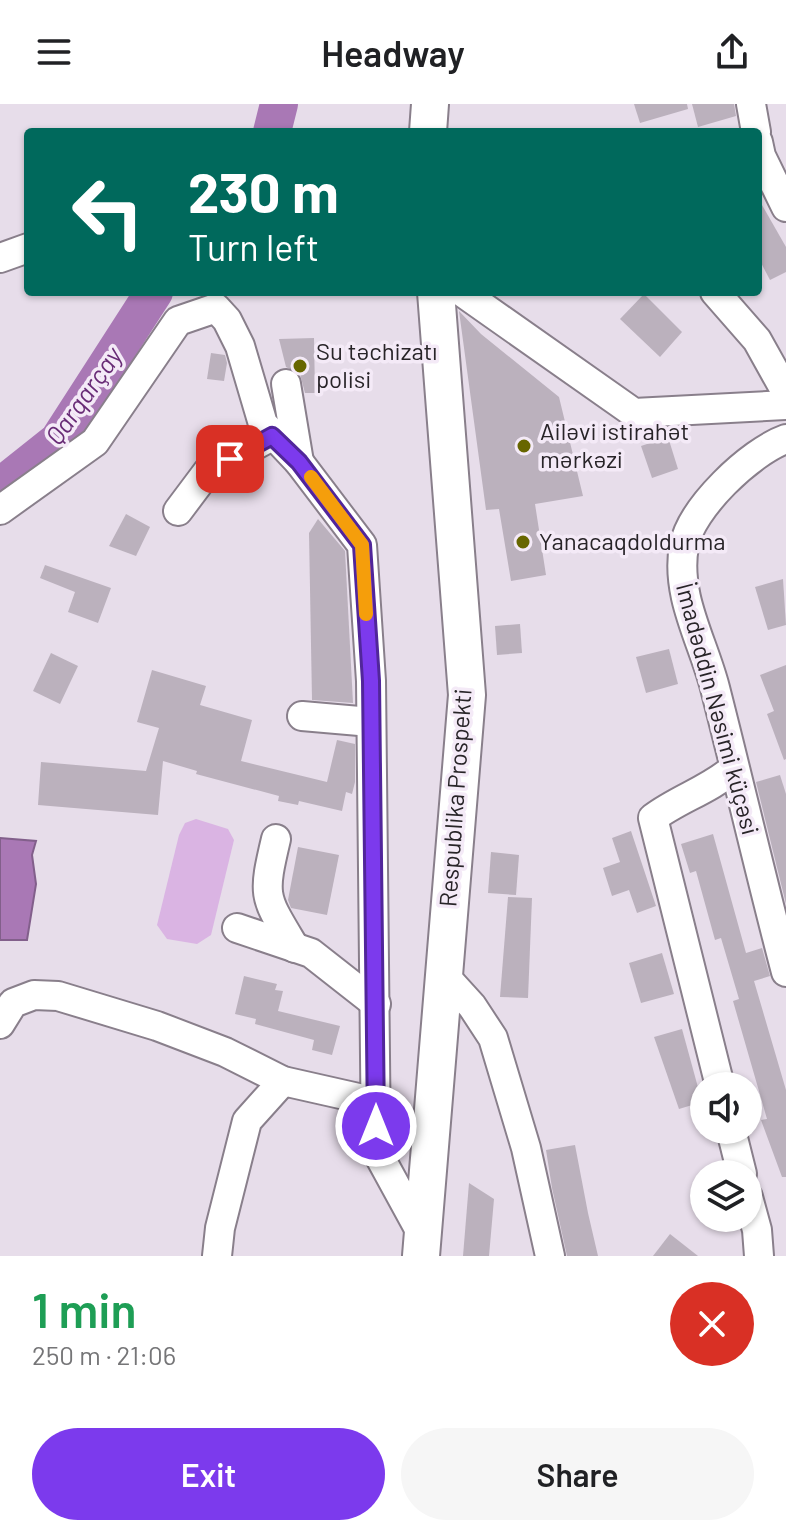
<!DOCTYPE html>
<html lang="en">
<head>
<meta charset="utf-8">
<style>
	:root { --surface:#fff; --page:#f6f6f6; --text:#202124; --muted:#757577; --accent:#7c3aed }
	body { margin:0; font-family:Barlow,sans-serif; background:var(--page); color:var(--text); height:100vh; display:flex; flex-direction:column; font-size:30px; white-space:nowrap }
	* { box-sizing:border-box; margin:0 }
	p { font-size:26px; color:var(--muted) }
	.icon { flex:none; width:44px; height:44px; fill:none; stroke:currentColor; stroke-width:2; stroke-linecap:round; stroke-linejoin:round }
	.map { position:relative; height:1152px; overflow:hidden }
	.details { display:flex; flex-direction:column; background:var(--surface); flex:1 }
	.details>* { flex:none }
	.banner { position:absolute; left:24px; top:24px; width:738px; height:168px; border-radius:8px; box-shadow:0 2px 6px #0004; background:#00695c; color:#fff; overflow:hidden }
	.fabs { position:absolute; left:690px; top:968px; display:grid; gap:16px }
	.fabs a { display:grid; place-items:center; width:72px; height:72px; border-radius:50%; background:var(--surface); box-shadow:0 2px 6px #0004; font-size:40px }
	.pin { position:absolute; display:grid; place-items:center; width:68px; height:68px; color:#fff; margin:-34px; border-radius:16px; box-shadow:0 4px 12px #0006 }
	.me { position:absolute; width:88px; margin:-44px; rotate:0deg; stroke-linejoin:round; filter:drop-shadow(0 0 6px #0008) }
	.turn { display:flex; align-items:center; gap:28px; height:168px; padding:0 32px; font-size:36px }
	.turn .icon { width:104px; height:104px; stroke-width:2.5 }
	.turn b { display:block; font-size:56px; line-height:68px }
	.round { display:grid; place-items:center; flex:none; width:84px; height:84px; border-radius:42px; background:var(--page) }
	.overview { display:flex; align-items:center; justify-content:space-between; height:136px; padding:0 32px }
	h1 { font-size:48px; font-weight:600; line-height:60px; color:#1e9e55 }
	.action { display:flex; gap:16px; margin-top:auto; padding:16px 32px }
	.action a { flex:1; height:92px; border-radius:48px; background:var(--accent); color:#fff; font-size:32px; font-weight:600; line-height:92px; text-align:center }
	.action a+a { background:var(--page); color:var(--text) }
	header { display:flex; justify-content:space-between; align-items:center; height:104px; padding:0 32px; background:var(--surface); font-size:36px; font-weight:600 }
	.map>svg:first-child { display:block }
</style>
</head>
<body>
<header><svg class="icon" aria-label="menu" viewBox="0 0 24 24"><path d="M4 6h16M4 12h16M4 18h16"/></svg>Headway<svg class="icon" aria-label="share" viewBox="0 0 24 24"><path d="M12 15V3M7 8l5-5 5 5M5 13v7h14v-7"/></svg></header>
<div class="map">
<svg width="786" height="1152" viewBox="0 0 786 1152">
	<rect width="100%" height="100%" fill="#e7ddea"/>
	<path fill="#dab4e3" d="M 196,715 L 228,725 L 234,736 L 211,831 L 197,840 L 167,835 L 157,821 L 179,731 L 185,719 Z"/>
	<path fill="#a978b5" stroke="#825f8b" stroke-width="2" d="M 0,734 L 36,737 L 32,751 L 36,780 L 27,836 L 0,836 Z"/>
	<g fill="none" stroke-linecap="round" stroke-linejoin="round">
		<g stroke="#a978b5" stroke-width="38">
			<path d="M 272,28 L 279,0"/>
			<path d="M 0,383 L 58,337 L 154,188"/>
		</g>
	</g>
	<g fill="#bbb1bd">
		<path d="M 634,0 L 687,0 L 688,5 L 640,19 Z"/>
		<path d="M 692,0 L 734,0 L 736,12 L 698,23 Z"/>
		<path d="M 758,94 L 786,143 L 786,168 L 770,176 L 758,153 Z"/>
		<path d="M 644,190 L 682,228 L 660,253 L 620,215 Z"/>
		<path d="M 459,207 L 481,230 L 559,293 L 583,392 L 535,400 L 546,471 L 511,477 L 499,405 L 486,406 Z"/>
		<path d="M 314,234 L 315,289 L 305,289 L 300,270 L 286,263 L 279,235 Z"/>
		<path d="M 211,249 L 225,251 L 227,259 L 224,277 L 207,275 Z"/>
		<path d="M 668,333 L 678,365 L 652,374 L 641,342 Z"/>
		<path d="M 126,410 L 150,423 L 136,452 L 109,442 Z"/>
		<path d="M 318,415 L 345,447 L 353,599 L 312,596 L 309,429 Z"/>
		<path d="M 45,461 L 111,484 L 98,519 L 68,508 L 75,488 L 40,474 Z"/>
		<path d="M 783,475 L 786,521 L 768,526 L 755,483 Z"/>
		<path d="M 520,520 L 522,549 L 497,551 L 495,522 Z"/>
		<path d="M 669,545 L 678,580 L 646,589 L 636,553 Z"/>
		<path d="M 51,549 L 78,562 L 60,600 L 33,587 Z"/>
		<path d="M 786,561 L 786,655 L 784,656 L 767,610 L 774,607 L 760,571 Z"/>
		<path d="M 152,566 L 206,582 L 200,601 L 252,616 L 241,657 L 327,678 L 337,636 L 355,640 L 355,678 L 352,690 L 346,688 L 342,707 L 299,697 L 298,701 L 278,697 L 279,692 L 196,670 L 197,667 L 163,657 L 158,711 L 38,701 L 41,658 L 146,667 L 159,624 L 137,618 Z"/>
		<path d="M 780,671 L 786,690 L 786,800 L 756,678 Z"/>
		<path d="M 631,727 L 656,802 L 637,809 L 629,786 L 612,792 L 603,764 L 620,758 L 612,734 Z"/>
		<path d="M 713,730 L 746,849 L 762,844 L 770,872 L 754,877 L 786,986 L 786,1073 L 782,1073 L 761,1016 L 767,1015 L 733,897 L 739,895 L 721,834 L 715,836 L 696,767 L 690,769 L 681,740 Z"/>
		<path d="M 298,743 L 339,751 L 327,811 L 291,804 L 288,796 Z"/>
		<path d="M 491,748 L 519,751 L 516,791 L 488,789 Z"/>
		<path d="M 508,793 L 532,794 L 528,894 L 500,893 Z"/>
		<path d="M 662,849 L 674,890 L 641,899 L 629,859 Z"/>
		<path d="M 244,872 L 277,880 L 275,886 L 283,887 L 278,907 L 340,922 L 332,951 L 312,946 L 314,936 L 255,920 L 256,915 L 235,910 Z"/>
		<path d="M 682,925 L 702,998 L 679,1005 L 654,933 Z"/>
		<path d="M 575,1041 L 588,1109 L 598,1152 L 567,1152 L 552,1084 L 546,1046 Z"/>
		<path d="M 469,1079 L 494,1095 L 489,1152 L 463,1152 Z"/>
		<path d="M 670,1130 L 698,1152 L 653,1152 Z"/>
	</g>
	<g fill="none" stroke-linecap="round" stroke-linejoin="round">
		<defs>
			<g id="minor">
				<path d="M 751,0 L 756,28"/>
				<path d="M 758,38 L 761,52 L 786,103"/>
				<path d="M 0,154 L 28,144"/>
				<path d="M 462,188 L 634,309 L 786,301"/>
				<path d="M 715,188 L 757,236 L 786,288"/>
				<path d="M 286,280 L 299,358"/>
				<path d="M 786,335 C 750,348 691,404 684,442 C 675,492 703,537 715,584 C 739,678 761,773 786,868"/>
				<path d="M 0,406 L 95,338 L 178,217 L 216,204 L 227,216 L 240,242 L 263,320 L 299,358 L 362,441 L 371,577 L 376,1046 L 423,1132"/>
				<path d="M 178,407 L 208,367 L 272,332"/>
				<path d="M 302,612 L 371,618"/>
				<path d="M 276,735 C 262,794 264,792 295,844"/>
				<path d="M 237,824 L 311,849 L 376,900"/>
				<path d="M 442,869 L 472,902 L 493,934 L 526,1044 L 550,1152"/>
				<path d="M 0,920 L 13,899 L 34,891 L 58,892 L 157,922 L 225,948 L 283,977 L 376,998"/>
				<path d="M 720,982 L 653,714 C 678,695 709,686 733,665"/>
				<path d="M 731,1026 L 742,1070"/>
				<path d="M 748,1093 L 757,1126 L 759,1152"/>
				<path d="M 217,1152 L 220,1124 L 247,1017 L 283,977"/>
			</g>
			<g id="major">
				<path d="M 428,28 L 430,0"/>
				<path d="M 421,1152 L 467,591 L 436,188"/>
			</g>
		</defs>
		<use href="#minor" stroke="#897f8b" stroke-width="32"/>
		<use href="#major" stroke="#897f8b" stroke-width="40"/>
		<use href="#minor" stroke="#fff" stroke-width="28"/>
		<use href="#major" stroke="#fff" stroke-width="36"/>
	</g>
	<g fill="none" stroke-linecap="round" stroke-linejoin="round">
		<defs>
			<path id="route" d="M 230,355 L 272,332 L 299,358 L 362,441 L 371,577 L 376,1022"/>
		</defs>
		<use href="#route" stroke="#51269a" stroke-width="20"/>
		<use href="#route" stroke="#7c3aed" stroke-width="14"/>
		<path stroke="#f59e0b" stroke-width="14" d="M 311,373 L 362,441 L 366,510"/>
	</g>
	<g fill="#676600" stroke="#f4eaf7" stroke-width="3">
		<circle cx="300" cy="262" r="8"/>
		<circle cx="524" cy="342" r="8"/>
		<circle cx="523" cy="438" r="8"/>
	</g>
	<g text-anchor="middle" stroke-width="7" stroke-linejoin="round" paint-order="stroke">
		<g font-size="24" fill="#282428" stroke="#f4eaf7" text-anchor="start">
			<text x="316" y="256">Su təchizatı<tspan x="316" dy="28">polisi</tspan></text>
			<text x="540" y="336">Ailəvi istirahət<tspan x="540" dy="28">mərkəzi</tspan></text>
			<text x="539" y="446">Yanacaqdoldurma</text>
		</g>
		<g font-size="24" fill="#282428" stroke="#f4eaf7">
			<text transform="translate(717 605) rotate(75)" y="8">İmadəddin Nəsimi küçəsi</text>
			<text transform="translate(456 694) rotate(-86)" y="8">Respublika Prospekti</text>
		</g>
		<g font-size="26" font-style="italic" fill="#682b76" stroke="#f4eaf7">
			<text transform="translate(84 292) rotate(-55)" y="9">Qarqarçay</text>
		</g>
	</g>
</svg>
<div class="fabs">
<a><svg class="icon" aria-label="sound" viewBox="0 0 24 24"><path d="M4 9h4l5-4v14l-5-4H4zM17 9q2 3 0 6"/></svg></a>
<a><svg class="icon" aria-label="layers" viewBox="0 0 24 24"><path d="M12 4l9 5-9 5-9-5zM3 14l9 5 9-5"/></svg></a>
</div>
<div class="pin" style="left:230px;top:355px;background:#d93025"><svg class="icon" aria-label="arrive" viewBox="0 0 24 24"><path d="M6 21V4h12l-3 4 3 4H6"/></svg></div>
<svg class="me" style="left:376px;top:1022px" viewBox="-20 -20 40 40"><circle r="17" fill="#7c3aed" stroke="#fff" stroke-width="3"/><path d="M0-11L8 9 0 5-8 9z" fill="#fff"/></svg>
<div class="banner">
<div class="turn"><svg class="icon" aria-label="left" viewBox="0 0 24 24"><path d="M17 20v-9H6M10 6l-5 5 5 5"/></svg><div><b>230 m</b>Turn left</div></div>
</div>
</div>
<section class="details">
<div class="overview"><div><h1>1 min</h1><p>250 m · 21:06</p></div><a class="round" style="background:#d93025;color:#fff"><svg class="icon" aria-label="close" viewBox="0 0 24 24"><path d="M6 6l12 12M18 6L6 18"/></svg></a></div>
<div class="action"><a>Exit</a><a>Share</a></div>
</section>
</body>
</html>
